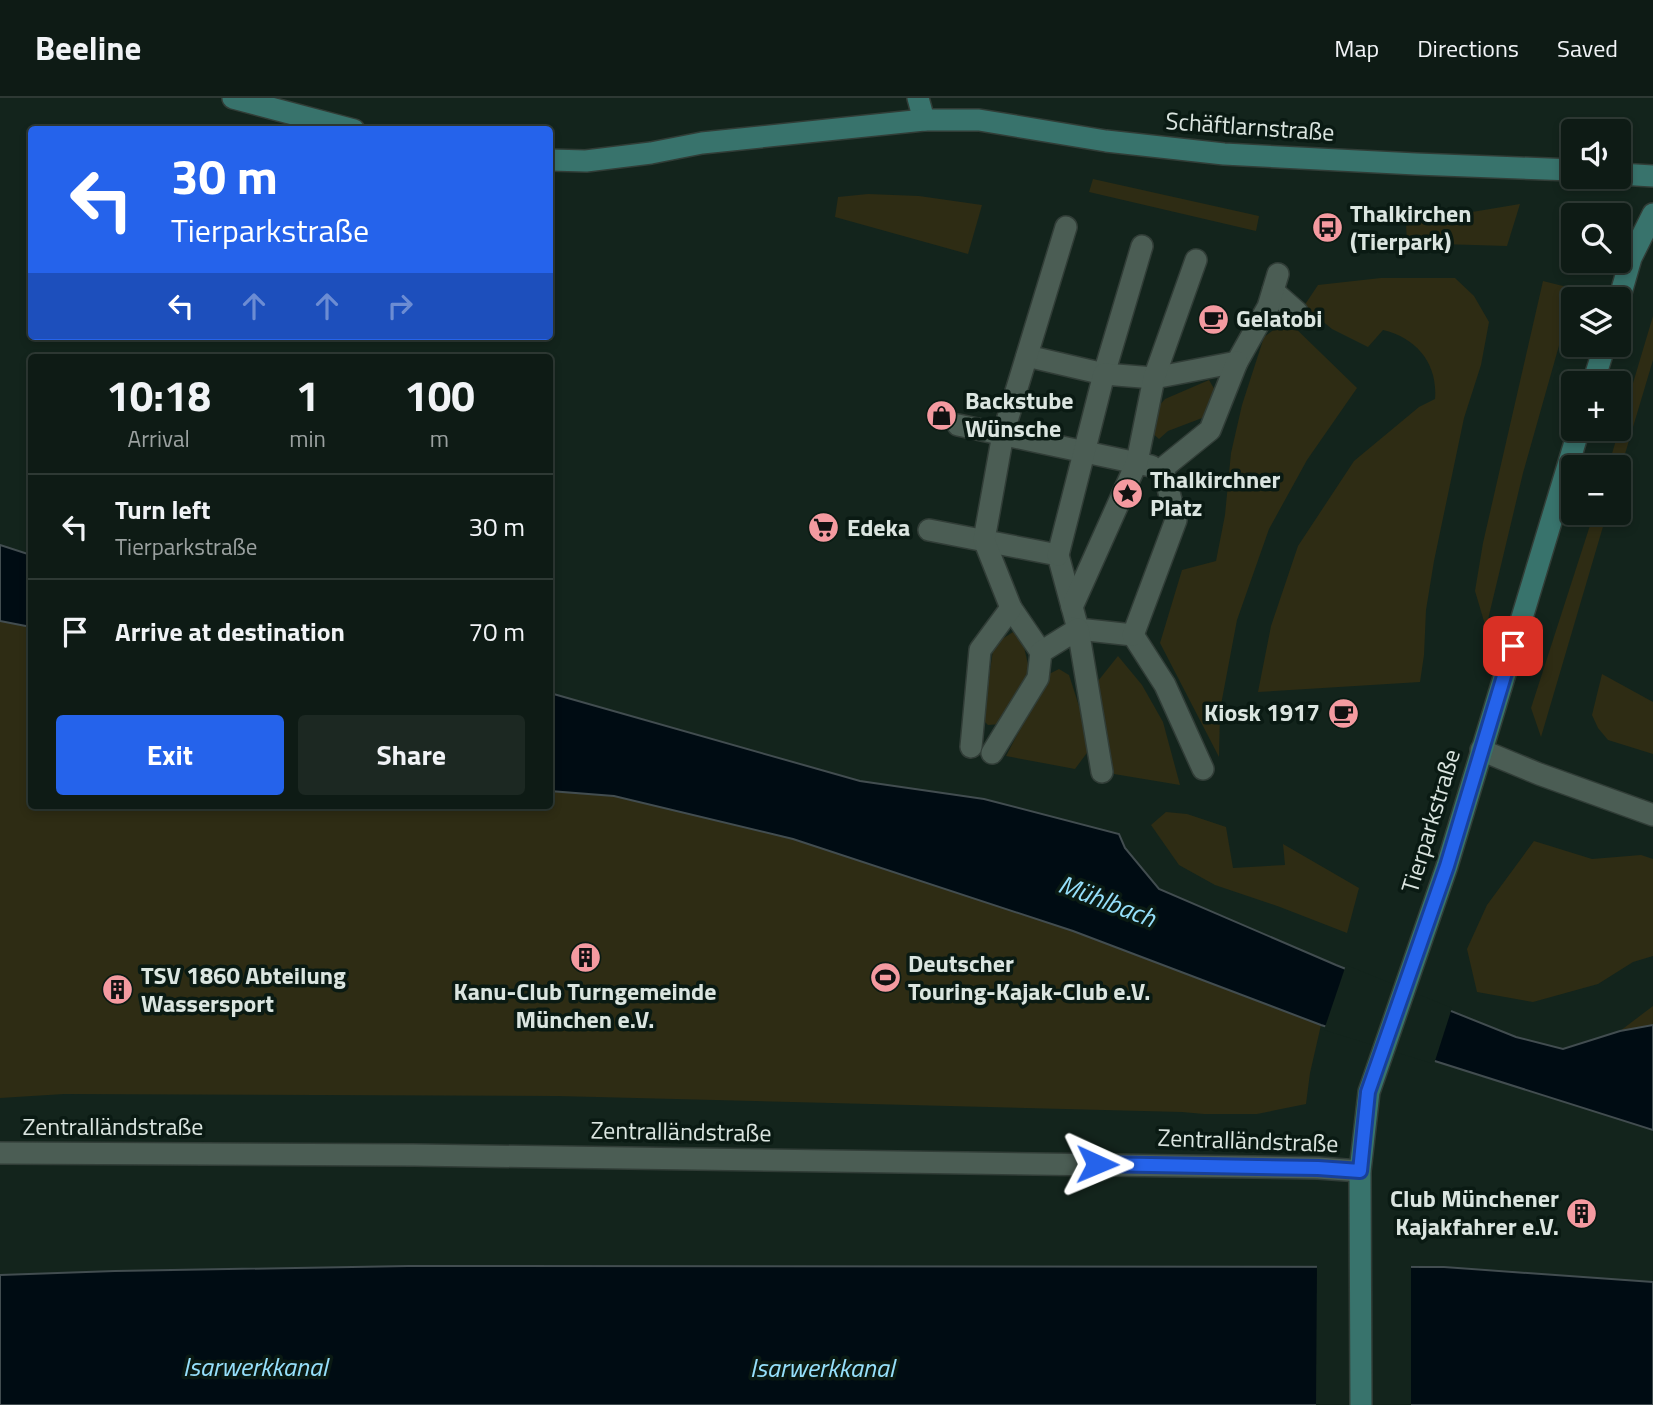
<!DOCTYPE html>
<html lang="en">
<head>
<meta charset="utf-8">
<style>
	:root { --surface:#0e1b15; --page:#1c2822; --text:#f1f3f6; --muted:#9ba1a0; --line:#2e3934; --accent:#2563eb }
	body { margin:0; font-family:"Titillium Web",sans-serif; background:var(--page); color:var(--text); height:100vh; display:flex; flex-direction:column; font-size:26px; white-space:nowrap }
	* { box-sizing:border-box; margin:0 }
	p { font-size:23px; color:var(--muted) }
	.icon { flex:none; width:38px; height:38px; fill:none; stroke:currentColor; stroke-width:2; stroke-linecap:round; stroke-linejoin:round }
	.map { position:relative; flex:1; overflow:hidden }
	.sheet { position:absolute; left:28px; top:256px; width:525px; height:455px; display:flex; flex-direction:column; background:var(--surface); border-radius:7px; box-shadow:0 4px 10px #0003,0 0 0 2px var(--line) }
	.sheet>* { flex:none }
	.guide { position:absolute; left:28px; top:28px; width:525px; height:214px; border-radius:7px; box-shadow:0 4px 10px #0003,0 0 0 2px var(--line); background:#2563eb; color:#fff; overflow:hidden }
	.tools { position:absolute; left:1561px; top:21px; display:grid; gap:14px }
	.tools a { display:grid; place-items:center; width:70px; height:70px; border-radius:7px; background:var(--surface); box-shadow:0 4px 10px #0003,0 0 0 2px var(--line); font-size:35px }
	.pin { position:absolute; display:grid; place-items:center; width:60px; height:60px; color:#fff; margin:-30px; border-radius:14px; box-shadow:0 4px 10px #0006 }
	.me { position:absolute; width:77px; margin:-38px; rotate:91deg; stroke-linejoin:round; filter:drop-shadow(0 0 5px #0008) }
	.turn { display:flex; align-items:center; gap:24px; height:147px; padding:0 28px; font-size:32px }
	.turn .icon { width:91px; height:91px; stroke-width:2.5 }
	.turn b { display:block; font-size:49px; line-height:60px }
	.lanes { display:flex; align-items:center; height:66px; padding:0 28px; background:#0003; justify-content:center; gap:35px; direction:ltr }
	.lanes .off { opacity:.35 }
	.eta { display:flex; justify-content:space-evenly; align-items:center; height:119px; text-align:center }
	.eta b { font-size:42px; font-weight:700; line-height:49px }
	.primary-button { display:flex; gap:14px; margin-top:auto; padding:14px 28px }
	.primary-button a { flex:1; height:80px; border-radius:7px; background:var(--accent); color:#fff; font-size:28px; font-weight:700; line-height:80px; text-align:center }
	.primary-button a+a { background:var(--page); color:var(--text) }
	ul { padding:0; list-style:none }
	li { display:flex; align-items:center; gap:21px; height:105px; padding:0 28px; border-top:2px solid var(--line) }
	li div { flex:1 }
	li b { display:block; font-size:26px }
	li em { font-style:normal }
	header { display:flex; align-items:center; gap:42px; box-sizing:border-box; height:98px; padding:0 35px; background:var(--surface); border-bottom:2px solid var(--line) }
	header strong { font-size:33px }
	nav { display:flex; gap:38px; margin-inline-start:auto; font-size:24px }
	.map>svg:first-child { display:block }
</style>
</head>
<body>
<header>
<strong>Beeline</strong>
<nav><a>Map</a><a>Directions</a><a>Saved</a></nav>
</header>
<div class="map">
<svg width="1653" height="1307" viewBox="0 0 1653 1307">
	<rect width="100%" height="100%" fill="#13241c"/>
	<g fill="#2e2c14">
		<path d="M 1093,81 L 1259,118 L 1256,133 L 1089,94 Z"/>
		<path d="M 868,96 L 919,98 L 982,107 L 968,156 L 835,119 L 838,99 Z"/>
		<path d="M 1520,106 L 1507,148 L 1407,145 L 1406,125 Z"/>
		<path d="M 1381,180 L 1455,180 L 1474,198 L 1489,224 L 1481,267 L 1464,320 L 1434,463 L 1426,512 L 1424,557 L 1420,584 L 1258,594 L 1271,528 L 1298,448 L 1354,363 L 1419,309 L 1435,301 C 1438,266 1417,240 1383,232 L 1368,249 L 1332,231 L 1304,208 L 1318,187 Z"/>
		<path d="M 1543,183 L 1575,191 L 1523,375 L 1486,530 L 1475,493 L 1483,445 Z"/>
		<path d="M 1653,218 L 1653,262 L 1619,376 L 1619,369 L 1608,369 Z"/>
		<path d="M 1287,222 L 1357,290 L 1307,362 L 1269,431 L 1237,522 L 1220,612 L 1219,659 L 1160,545 L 1182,472 L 1216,463 L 1225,417 L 1231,355 L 1242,307 L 1264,239 Z"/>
		<path d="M 1209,282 L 1216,294 L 1210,317 L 1168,333 L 1159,341 L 1151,334 L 1158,309 L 1165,301 Z"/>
		<path d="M 1594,415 L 1607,415 L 1541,639 L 1531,610 Z"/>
		<path d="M 0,523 L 31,529 L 32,707 L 550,707 L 550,693 L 614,698 L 793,741 L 1073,833 L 1321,927 L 1310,975 L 1306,1006 L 1257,1016 L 1204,1016 L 1182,1014 L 557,998 L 64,996 L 0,1000 Z"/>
		<path d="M 1013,534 L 1021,536 L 1031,579 L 1001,626 L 988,627 L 983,622 L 993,552 L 1002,541 Z"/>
		<path d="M 1118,558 L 1142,587 L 1163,624 L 1180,687 L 1114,676 L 1098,583 Z"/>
		<path d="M 1059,571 L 1069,577 L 1092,648 L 1075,671 L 1006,658 L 1049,576 Z"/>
		<path d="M 1602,576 L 1653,604 L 1653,656 L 1608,642 L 1598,630 L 1592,617 Z"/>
		<path d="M 1166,714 L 1187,716 L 1226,729 L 1233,770 L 1285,767 L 1283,746 L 1359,790 L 1347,835 L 1280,809 L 1215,787 L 1179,767 L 1151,727 Z"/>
		<path d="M 1534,743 L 1592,761 L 1641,757 L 1653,761 L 1653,858 L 1633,864 L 1598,886 L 1533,904 L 1477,894 L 1467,851 L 1487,807 Z"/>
		<path d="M 1653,908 L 1653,927 L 1620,933 Z"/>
	</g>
	<g fill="#000c13" stroke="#424d50" stroke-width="2">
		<path d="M 0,447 L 31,457 L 31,529 L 0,523 Z"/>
		<path d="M 550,595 L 860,683 L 984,701 L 1119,736 L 1125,750 L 1159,791 L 1336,867 L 1516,939 L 1563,951 L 1620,933 L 1653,927 L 1653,1032 L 1321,927 L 1073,833 L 793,741 L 614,698 L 550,693 Z"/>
		<path d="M 408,1168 L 1444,1169 L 1653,1184 L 1653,1307 L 0,1307 L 0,1177 L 115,1173 Z"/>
	</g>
	<g fill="#13241c">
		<path d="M 1346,867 L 1452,910 L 1434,966 L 1324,932 Z"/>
		<path d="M 1317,1165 L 1411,1165 L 1411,1307 L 1316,1307 Z"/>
	</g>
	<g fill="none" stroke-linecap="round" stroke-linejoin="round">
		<defs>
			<g id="street">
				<path d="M 1273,193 L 1297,214"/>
				<path d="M 1027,258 L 1104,276 L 1142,148"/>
				<path d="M 958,327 L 1151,368"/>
				<path d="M 929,432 L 1058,457 L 1078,531 L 1133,537 L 1165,587 L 1203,671"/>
				<path d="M 1058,457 L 1104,276 L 1154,280 L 1237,264 L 1268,209 L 1278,176"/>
				<path d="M 1072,509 L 1137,364 L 1154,280 L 1196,162"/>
				<path d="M 1011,510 L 1041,554"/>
				<path d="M 1133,537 L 1176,422 L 1163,370 L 1210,332 L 1237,264"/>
				<path d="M 971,649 L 980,552 L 1011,510 L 984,442 L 1003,336 L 1066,129"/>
				<path d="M 1481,652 L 1539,676 L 1653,717"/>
				<path d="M 992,655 L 1038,580 L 1041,554 L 1078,531 L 1102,674"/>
				<path d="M 0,1055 L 414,1057 L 1318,1070 L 1360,1073"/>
			</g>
			<g id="secondary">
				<path d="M 233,0 L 354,32"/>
				<path d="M 918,0 L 924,22"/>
				<path d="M 550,62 L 586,63 L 651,55 L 702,45 L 924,22 L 979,22 L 1106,43 L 1224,56 L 1416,66 L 1573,72"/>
				<path d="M 1619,76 L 1653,78"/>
				<path d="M 1619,202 L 1631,160 L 1653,116"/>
				<path d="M 1593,285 L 1605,247"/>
				<path d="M 1361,1307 L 1360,1073 L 1369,994 L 1447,768 L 1579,331"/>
			</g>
		</defs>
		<use href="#street" stroke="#313d37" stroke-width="24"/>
		<use href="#secondary" stroke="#313d37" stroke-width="24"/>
		<use href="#street" stroke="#4b5d54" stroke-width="21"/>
		<use href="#secondary" stroke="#38736c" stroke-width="21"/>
	</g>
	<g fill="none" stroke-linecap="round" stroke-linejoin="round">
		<defs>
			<path id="route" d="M 1097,1066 L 1318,1070 L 1360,1073 L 1368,994 L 1447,768 L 1513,548"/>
		</defs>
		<use href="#route" stroke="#184099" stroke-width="18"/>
		<use href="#route" stroke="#2563eb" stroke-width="12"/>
	</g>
	<defs>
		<symbol id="bus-disc" viewBox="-11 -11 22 22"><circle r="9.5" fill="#f49aa0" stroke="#0a1a13"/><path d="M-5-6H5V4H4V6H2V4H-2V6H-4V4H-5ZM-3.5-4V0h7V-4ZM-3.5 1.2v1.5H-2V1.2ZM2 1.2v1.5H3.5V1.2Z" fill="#111"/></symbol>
		<symbol id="cafe-disc" viewBox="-11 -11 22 22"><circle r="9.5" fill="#f49aa0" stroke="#0a1a13"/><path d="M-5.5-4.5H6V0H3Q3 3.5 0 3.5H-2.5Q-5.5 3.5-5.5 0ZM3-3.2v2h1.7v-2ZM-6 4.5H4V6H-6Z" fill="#111"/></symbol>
		<symbol id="shop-disc" viewBox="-11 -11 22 22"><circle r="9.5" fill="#f49aa0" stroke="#0a1a13"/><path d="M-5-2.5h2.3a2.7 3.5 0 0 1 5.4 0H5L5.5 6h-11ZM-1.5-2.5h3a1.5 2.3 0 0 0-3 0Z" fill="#111"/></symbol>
		<symbol id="sight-disc" viewBox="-11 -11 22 22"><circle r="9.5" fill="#f49aa0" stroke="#0a1a13"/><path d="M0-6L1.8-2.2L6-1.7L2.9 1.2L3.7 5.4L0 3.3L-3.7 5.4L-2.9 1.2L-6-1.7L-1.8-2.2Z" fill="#111"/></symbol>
		<symbol id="supermarket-disc" viewBox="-11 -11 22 22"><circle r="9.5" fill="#f49aa0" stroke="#0a1a13"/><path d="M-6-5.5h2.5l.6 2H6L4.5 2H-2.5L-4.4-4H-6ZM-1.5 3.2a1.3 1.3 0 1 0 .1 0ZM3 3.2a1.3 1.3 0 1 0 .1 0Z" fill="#111"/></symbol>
		<symbol id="building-disc" viewBox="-11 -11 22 22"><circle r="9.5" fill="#f49aa0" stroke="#0a1a13"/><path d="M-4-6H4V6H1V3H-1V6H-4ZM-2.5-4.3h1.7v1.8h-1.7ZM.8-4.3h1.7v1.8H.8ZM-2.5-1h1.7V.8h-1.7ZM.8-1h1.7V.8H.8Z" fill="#111"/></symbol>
		<symbol id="stadium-disc" viewBox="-11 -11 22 22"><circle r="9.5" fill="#f49aa0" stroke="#0a1a13"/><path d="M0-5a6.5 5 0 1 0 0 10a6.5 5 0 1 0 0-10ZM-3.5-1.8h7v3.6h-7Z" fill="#111"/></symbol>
	</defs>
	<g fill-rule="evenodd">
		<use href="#bus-disc" x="1310" y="112" width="35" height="35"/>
		<use href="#cafe-disc" x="1196" y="204" width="35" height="35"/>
		<use href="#shop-disc" x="924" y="300" width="35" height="35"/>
		<use href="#sight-disc" x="1110" y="378" width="35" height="35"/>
		<use href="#supermarket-disc" x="806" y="412" width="35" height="35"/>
		<use href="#cafe-disc" x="1326" y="598" width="35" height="35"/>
		<use href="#building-disc" x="568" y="842" width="35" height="35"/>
		<use href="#stadium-disc" x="868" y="862" width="35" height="35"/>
		<use href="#building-disc" x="100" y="874" width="35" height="35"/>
		<use href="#building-disc" x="1564" y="1098" width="35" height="35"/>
	</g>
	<g text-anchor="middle" stroke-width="7" stroke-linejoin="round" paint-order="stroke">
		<g font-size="24" fill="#dbe5e0" stroke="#0a1a13">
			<text transform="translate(1250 29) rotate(4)" y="8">Schäftlarnstraße</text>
			<text transform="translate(1431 723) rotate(-73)" y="8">Tierparkstraße</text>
			<text x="113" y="1037">Zentralländstraße</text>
			<text transform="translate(681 1034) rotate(1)" y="8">Zentralländstraße</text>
			<text transform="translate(1248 1043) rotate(2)" y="8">Zentralländstraße</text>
		</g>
		<g font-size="24" font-weight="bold" fill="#dbe5e0" stroke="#0a1a13" text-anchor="start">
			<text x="1350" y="124">Thalkirchen<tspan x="1350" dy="28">(Tierpark)</tspan></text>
			<text x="1236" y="229">Gelatobi</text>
			<text x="965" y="311">Backstube<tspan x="965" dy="28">Wünsche</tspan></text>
			<text x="1150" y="390">Thalkirchner<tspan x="1150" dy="28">Platz</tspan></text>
			<text x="847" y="438">Edeka</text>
			<text x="1320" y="623" text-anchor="end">Kiosk 1917</text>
			<text x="908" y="874">Deutscher<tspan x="908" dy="28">Touring-Kajak-Club e.V.</tspan></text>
			<text x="141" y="886">TSV 1860 Abteilung<tspan x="141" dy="28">Wassersport</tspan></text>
			<text x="585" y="902" text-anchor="middle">Kanu-Club Turngemeinde<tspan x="585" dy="28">München e.V.</tspan></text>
			<text x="1559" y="1109" text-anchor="end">Club Münchener<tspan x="1559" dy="28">Kajakfahrer e.V.</tspan></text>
		</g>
		<g font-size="26" font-style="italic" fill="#96e0fb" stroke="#0a1a13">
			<text transform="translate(1107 803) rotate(21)" y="9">Mühlbach</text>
			<text x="255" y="1278">Isarwerkkanal</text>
			<text x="822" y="1279">Isarwerkkanal</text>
		</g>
	</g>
</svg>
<div class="tools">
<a><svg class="icon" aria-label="sound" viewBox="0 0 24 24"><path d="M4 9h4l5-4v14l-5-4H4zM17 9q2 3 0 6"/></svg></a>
<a><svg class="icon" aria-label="search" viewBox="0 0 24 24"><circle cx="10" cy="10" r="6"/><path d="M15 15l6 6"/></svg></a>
<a><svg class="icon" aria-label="layers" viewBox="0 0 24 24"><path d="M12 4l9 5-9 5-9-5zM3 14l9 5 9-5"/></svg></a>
<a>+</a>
<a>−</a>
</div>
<div class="pin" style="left:1513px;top:548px;background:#d93025"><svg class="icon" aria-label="arrive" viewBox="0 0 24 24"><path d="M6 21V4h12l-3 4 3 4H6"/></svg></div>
<svg class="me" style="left:1097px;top:1066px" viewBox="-20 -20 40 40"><path d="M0-17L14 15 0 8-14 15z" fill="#2563eb" stroke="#fff" stroke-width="4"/></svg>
<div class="guide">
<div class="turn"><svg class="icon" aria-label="left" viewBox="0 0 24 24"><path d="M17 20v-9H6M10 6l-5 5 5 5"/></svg><div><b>30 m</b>Tierparkstraße</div></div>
<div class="lanes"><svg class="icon" aria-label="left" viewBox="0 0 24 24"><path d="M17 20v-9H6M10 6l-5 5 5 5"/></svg><svg class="icon off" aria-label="ahead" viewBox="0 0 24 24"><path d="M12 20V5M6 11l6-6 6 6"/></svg><svg class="icon off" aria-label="ahead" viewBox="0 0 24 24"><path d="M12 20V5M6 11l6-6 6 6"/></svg><svg class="icon off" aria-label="right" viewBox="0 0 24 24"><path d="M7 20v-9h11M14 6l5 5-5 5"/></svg></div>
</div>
<section class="sheet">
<div class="eta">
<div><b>10:18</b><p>Arrival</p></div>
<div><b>1</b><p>min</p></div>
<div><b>100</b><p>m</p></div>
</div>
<ul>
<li><svg class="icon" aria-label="left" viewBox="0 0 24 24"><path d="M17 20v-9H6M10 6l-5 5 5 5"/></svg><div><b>Turn left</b><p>Tierparkstraße</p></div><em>30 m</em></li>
<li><svg class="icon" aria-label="arrive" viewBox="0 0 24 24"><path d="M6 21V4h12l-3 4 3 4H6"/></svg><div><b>Arrive at destination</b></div><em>70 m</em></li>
</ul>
<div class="primary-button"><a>Exit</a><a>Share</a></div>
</section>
</div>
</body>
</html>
